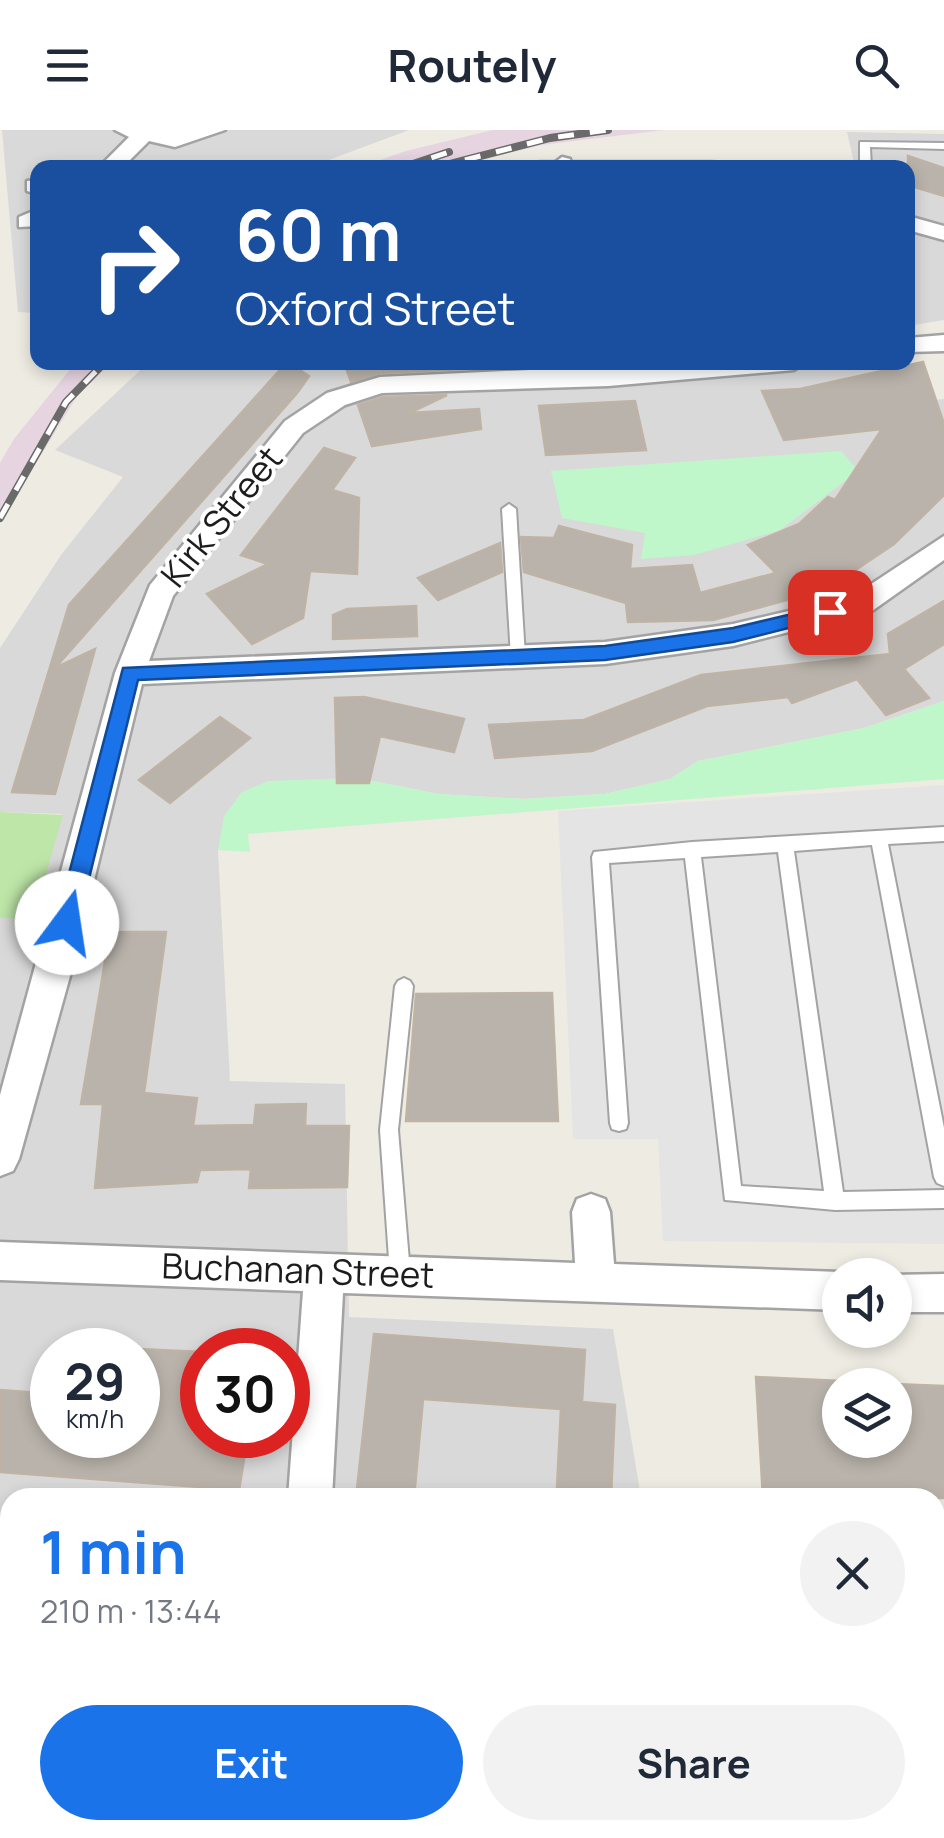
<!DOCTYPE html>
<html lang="en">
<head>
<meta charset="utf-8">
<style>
	:root { --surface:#fff; --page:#f2f2f3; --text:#1f2937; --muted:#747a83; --accent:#1a73e8 }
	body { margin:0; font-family:Manrope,sans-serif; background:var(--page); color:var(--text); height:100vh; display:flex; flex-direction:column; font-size:38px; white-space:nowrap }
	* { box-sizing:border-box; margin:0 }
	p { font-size:32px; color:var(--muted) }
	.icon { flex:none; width:55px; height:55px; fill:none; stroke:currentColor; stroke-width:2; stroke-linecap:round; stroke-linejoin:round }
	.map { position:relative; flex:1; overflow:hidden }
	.drawer { position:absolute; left:0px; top:1358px; width:945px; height:352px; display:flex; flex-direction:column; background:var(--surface); border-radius:30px 30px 0 0; box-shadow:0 5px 15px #0003 }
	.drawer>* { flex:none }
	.hud { position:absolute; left:30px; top:30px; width:885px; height:210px; border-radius:20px; box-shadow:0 5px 15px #0003; background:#1a4fa0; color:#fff; overflow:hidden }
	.tools { position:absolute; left:822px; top:1128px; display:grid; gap:20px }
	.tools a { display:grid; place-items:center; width:90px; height:90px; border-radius:50%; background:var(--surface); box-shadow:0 5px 15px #0003; font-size:50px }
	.speed { position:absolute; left:30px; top:1198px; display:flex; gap:20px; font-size:50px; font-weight:700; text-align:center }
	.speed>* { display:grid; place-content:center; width:130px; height:130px; border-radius:50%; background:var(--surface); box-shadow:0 5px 15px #0003; line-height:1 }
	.speed small { font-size:25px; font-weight:400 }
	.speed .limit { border:15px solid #d22; background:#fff; color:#111 }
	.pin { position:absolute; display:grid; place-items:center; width:85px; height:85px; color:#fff; margin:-42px; border-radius:20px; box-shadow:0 5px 15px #0006 }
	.me { position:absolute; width:110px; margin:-55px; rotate:14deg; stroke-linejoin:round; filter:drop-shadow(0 0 8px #0008) }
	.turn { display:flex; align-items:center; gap:35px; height:210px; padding:0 40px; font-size:45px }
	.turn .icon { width:130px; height:130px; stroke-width:2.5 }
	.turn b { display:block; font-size:70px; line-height:85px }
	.round { display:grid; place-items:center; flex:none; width:105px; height:105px; border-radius:52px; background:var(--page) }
	.overview { display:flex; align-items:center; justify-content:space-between; height:170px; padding:0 40px }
	h1 { font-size:60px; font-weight:700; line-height:75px; color:var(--accent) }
	.action { display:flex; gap:20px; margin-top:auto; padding:20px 40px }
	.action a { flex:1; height:115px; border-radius:60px; background:var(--accent); color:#fff; font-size:40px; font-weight:700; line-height:115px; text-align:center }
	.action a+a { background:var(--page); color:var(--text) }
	header { display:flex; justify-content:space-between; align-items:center; height:130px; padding:0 40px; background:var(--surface); font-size:45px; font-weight:700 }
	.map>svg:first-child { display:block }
</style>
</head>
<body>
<header><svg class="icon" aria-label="menu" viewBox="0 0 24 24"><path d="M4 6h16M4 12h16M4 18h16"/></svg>Routely<svg class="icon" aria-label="search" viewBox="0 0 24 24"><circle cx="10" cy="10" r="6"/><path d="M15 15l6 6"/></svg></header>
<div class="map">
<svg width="944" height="1708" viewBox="0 0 944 1708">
	<rect width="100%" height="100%" fill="#edebe2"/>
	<g fill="#dad9d9" fill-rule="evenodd">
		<path d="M 2,0 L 409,0 L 310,37 L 38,38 L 35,183 L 18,182 Z"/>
		<path d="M 847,2 L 944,4 L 944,190 L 908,196 L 908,38 L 855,37 Z"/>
		<path d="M 540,29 L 711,29 L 763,37 L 511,38 Z"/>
		<path d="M 872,232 L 918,272 L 944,269 L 944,571 L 864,598 L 698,631 L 670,649 L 605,664 L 523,669 L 439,664 L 357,648 L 237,669 L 218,720 L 230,951 L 345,954 L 349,1187 L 613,1199 L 641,1367 L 10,1368 L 10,1675 L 0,1675 L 0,788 L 33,788 L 62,684 L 0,682 L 0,518 L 61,425 L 123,347 L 55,320 L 148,233 ZM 52,1220 L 138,1220 L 138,1305 L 52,1305 ZM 202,1220 L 288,1220 L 288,1305 L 202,1305 Z"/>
		<path d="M 413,1700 L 600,1700 L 597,1708 L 544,1708 Z"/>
	</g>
	<g fill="#e6d4e0">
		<path d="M 493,0 L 664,0 L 541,15 L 449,37 L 360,37 L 406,21 Z"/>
		<path d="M 76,232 L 111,233 L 77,266 L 0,392 L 0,333 L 14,309 Z"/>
	</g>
	<path fill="#bee6a8" d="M 0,682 L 63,685 L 33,789 L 0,788 Z"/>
	<g fill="#bff7cb">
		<path d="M 841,321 L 858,341 L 780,400 L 694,425 L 641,429 L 645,403 L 562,388 L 551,341 Z"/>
		<path d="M 944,571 L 944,649 L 248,704 L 250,722 L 218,720 L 224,686 L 242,662 L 268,651 L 357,648 L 439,664 L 523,669 L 605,664 L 670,649 L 698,631 L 864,598 Z"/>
	</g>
	<path fill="#e4e4e4" d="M 944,655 L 944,1114 L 663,1111 L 658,1009 L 573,1009 L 558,681 Z"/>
	<g fill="#b9b3ab" stroke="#beb3a5" stroke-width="2.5">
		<path d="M 908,26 L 944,38 L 944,66 L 908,55 Z"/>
		<path d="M 287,232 L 309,246 L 298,262 L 55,538 L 95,519 L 55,664 L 12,662 L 69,475 Z"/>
		<path d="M 344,232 L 513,232 L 503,237 L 380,243 L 351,252 Z"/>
		<path d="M 923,232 L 944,294 L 944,365 L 894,414 L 827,459 L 713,490 L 628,492 L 626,473 L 524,442 L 521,407 L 554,408 L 559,396 L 632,415 L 630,439 L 692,435 L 700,463 L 776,443 L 748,415 L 799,394 L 828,367 L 835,370 L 882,299 L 784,310 L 762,261 L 800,259 Z"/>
		<path d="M 447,265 L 409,283 L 479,279 L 481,299 L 372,316 L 358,275 L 383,267 Z"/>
		<path d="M 635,271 L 646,320 L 546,325 L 539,276 Z"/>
		<path d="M 324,318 L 355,328 L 332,360 L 359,368 L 357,444 L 310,441 L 303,488 L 252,514 L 207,464 L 268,434 L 241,425 Z"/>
		<path d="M 500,413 L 502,442 L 438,470 L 418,448 Z"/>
		<path d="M 944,471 L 944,514 L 904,539 L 929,568 L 886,585 L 857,549 L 792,573 L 788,567 L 707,576 L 592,621 L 495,628 L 489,595 L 584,590 L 701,545 L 890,524 L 888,504 Z"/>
		<path d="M 416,476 L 417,506 L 333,509 L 333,485 L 347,479 Z"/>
		<path d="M 364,567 L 464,589 L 454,622 L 380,606 L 369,653 L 337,653 L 335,568 Z"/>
		<path d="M 220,587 L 250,608 L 170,673 L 139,650 Z"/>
		<path d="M 110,802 L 166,802 L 144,963 L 197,968 L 193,996 L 254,995 L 256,975 L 306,974 L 305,996 L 349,996 L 347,1057 L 249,1058 L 251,1039 L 200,1040 L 197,1052 L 95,1058 L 103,974 L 81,974 Z"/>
		<path d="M 552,863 L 558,991 L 406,991 L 416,864 Z"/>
		<path d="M 374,1204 L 585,1220 L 582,1272 L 615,1275 L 611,1368 L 579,1368 L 579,1360 L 557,1357 L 561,1279 L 423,1269 L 414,1368 L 356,1368 Z"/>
		<path d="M 138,1219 L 202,1222 L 202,1305 L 248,1305 L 239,1360 L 0,1342 L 0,1260 L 52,1264 L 52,1305 L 138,1305 Z"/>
		<path d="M 756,1247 L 840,1251 L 840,1310 L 895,1310 L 895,1254 L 944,1256 L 944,1368 L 763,1368 Z"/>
	</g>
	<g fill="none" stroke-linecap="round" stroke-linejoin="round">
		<defs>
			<g id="lane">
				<path d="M 860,12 L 944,13 L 944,19 L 870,17 L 871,38 L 860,38 Z"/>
				<path d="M 509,374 L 516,379 L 525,527 L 518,532 L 511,527 L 502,379 Z"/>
				<path d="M 944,697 L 944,711 L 888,714 L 944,998 L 944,1056 L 937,1053 L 934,1047 L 872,715 L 794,721 L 843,1062 L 944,1060 L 944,1078 L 835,1080 L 725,1070 L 685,728 L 609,733 L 628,993 L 626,999 L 619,1001 L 612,999 L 610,993 L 592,727 L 594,722 L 692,712 ZM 778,722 L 824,1061 L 741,1056 L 701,727 Z"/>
				<path d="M 404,848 L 410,851 L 413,856 L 398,1000 L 410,1143 L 407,1150 L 400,1153 L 393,1150 L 390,1143 L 380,1000 L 395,856 L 398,851 Z"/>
			</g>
			<g id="street">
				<path d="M 115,0 L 225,0 L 175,17 L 149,11 L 122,38 L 98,38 L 129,7 Z"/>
				<path d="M 562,27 L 570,29 L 571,38 L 548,38 Z"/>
				<path d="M 38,50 L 38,64 L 27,61 L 27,51 Z"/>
				<path d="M 38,79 L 38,96 L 19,97 L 19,87 Z"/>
				<path d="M 908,86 L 944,96 L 944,110 L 908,100 Z"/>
				<path d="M 944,205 L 944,221 L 908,222 L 908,208 Z"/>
				<path d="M 697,232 L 806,232 L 794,240 L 608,256 L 382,263 L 345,275 L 303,303 L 173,466 L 149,531 L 605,512 L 733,494 L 853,466 L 944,406 L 944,430 L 872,481 L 733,516 L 605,534 L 142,554 L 75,828 L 19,1029 L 13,1041 L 0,1046 L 0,965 L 115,543 L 150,455 L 285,291 L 327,263 L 380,247 Z"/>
				<path d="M 591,1064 L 605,1069 L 610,1082 L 614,1134 L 840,1142 L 848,1145 L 840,1145 L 840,1180 L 343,1163 L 332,1368 L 288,1368 L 303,1161 L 0,1150 L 0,1112 L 575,1133 L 572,1082 L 577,1069 Z"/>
				<path d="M 944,1144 L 944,1182 L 895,1182 L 895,1145 L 891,1145 Z"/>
			</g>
		</defs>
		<use href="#lane" stroke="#a3a3a3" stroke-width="4"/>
		<use href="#street" stroke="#a3a3a3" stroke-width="5"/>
		<use href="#lane" fill="#fff" fill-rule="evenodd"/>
		<use href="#street" fill="#fff" fill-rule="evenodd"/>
		<defs>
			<g id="rail">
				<path d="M 401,38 L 449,22"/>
				<path d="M 434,38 L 550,8 L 608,0"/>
				<path d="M 0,388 L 66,272 L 105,232"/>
			</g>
		</defs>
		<use href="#rail" stroke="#6a6a6a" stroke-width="8"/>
		<use href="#rail" stroke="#fff" stroke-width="5" stroke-dasharray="16" stroke-linecap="butt"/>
	</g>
	<path fill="#1a73e8" stroke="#114b97" stroke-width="2.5" d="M 830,475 L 839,482 L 836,486 L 733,512 L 605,530 L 138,550 L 78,793 L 67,802 L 56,793 L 123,538 L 605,516 L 733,498 Z"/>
	<g text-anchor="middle" stroke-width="8" stroke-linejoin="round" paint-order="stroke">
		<g font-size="35" fill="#1c1c1c" stroke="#fff">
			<text transform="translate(222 387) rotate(-51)" y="12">Kirk Street</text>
			<text transform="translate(298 1141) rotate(2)" y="12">Buchanan Street</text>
		</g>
	</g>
</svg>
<div class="tools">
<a><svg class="icon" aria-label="sound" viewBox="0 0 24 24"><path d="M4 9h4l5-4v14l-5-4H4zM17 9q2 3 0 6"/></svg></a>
<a><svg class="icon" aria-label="layers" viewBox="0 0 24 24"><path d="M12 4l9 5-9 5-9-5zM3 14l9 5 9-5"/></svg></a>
</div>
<div class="speed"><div>29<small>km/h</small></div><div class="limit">30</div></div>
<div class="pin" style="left:830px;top:482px;background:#d93025"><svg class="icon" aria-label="arrive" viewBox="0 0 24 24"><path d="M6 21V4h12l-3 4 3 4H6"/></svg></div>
<svg class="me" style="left:67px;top:793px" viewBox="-20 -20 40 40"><circle r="19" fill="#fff"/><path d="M0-13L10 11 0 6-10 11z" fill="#1a73e8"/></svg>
<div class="hud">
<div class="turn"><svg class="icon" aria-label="right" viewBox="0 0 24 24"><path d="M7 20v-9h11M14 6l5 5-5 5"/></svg><div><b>60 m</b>Oxford Street</div></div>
</div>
<section class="drawer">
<div class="overview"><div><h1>1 min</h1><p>210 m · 13:44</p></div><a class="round"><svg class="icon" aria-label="close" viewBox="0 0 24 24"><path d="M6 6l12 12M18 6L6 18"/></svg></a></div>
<div class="action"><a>Exit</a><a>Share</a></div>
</section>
</div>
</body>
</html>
